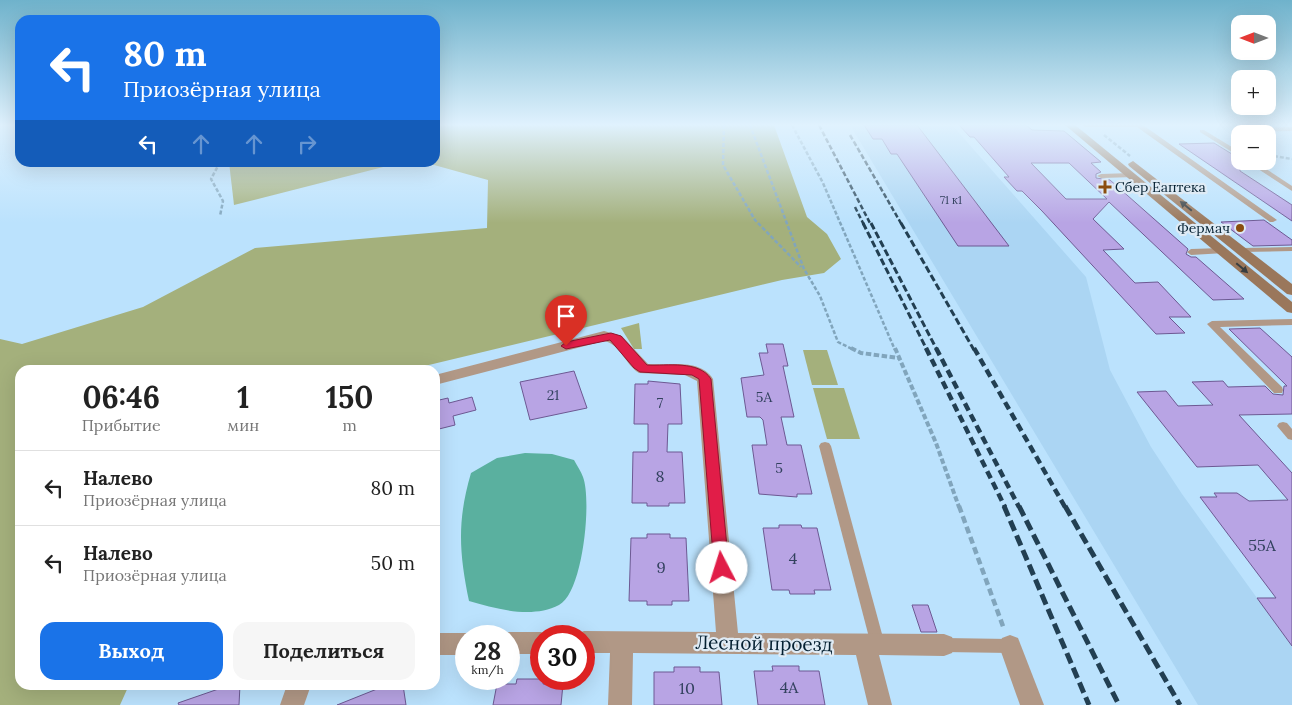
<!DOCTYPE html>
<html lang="ru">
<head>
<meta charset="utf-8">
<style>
	:root { --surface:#fff; --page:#f6f6f6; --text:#222; --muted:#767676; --line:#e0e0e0; --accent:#1a73e8 }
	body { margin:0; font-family:Lora,serif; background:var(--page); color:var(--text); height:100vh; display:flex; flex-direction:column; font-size:19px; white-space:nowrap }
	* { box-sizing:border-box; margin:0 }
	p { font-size:16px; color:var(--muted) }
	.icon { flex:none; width:28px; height:28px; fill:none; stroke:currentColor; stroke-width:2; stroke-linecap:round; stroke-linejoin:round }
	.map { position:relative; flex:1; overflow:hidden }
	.details { position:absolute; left:15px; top:365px; width:425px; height:325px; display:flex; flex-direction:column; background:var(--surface); border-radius:15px; box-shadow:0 5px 20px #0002 }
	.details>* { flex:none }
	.hud { position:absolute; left:15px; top:15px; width:425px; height:152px; border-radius:15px; box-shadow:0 5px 20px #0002; background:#1a73e8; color:#fff; overflow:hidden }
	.needle { width:32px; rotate:270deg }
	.buttons { position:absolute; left:1231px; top:15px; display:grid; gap:10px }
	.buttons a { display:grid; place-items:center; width:45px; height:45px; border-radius:10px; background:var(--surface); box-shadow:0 5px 20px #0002; font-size:25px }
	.speed { position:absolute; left:455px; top:625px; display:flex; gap:10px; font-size:25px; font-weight:700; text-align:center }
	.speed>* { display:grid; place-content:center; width:65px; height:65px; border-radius:50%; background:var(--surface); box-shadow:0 5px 20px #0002; line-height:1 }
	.speed small { font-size:12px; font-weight:400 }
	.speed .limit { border:8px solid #d22; background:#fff; color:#111 }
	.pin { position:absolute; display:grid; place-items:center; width:42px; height:42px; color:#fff; margin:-51px -21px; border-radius:50% 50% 50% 0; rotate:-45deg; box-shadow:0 0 5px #0007 }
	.pin .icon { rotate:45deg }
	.me { position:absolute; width:55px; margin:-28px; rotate:355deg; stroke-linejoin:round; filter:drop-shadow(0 0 4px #0008) }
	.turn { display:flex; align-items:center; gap:18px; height:105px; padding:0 25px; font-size:22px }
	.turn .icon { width:65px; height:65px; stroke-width:2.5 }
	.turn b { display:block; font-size:35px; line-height:42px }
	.lanes { display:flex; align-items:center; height:48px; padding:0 25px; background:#0003; justify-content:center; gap:25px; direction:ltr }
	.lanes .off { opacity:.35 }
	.eta { display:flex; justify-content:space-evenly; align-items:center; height:85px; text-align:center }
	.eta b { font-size:30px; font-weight:700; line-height:35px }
	.action { display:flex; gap:10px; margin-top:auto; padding:10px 25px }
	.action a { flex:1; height:58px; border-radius:15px; background:var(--accent); color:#fff; font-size:20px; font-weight:700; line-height:58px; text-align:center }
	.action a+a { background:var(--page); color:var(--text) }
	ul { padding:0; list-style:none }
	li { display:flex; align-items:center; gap:15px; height:75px; padding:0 25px; border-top:1px solid var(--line) }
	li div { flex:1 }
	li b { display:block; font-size:19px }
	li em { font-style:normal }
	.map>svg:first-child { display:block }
</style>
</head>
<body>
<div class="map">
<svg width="1292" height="705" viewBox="0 0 1292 705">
	<rect width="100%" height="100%" fill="#bbe2fd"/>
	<path fill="#abd5f3" d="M 850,125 L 952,125 L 1086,277 L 1110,370 L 1151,447 L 1182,494 L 1257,598 L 1289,597 L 1292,601 L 1292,705 L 1198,705 Z"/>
	<g fill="#a4b07c">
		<path d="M 435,125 L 774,125 L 807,217 L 827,234 L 841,259 L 824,273 L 782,280 L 408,370 L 20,370 L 20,685 L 129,685 L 120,705 L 0,705 L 0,339 L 22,344 L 143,307 L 255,248 L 487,228 L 488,180 L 427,163 L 435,162 Z"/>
		<path d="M 229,162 L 399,162 L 399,163 L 234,205 Z"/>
		<path d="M 639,323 L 642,349 L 634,349 L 621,328 Z"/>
		<path d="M 803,350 L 827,350 L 838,385 L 812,385 Z"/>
		<path d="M 813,388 L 844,388 L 860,439 L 827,439 Z"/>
	</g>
	<path fill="#5ab09f" d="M 525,453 L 552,454 L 574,460 C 577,466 581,471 583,477 C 592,500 583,593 559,605 C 532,619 497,609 469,601 C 459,552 457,521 471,473 L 497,458 Z"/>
	<g fill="#b8a4e4" stroke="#6d5993" fill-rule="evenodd">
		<path d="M 864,125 L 917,125 L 1009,246 L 958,246 L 897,154 L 891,154 L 882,139 L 873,139 Z"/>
		<path d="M 959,125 L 1026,125 L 1032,130 L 1064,131 L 1101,162 L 1091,163 L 1101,172 L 1096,174 L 1096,178 L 1110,180 L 1188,249 L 1186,254 L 1191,257 L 1196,257 L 1244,299 L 1213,300 L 1109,202 L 1093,219 L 1124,249 L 1103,250 L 1135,283 L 1158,282 L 1191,317 L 1169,317 L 1185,333 L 1156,334 L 1042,211 L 1022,191 L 1017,191 L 1004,177 L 1009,177 L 974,137 L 970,137 ZM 1031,163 L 1069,163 L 1107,199 L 1066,199 Z"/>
		<path d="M 1214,143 L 1240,159 L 1240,171 L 1292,205 L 1292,221 L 1179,144 Z"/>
		<path d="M 1264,220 L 1292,240 L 1292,245 L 1253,246 L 1221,222 Z"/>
		<path d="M 1260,328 L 1292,357 L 1292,414 L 1239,415 L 1292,473 L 1292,646 L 1257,598 L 1276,598 L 1200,497 L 1217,497 L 1214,493 L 1237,493 L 1249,501 L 1288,500 L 1258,465 L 1197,467 L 1137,392 L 1166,391 L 1178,406 L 1213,405 L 1192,382 L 1223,381 L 1228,387 L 1265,386 L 1273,394 L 1283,395 L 1284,386 L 1287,386 L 1229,329 Z"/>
		<path d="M 766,344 L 783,344 L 788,366 L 783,366 L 794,417 L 781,417 L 787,445 L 801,445 L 812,494 L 797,494 L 797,497 L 759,494 L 752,445 L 767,445 L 763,420 L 760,417 L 747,417 L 741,378 L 764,375 L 759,353 L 768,353 Z"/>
		<path d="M 574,371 L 587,408 L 530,420 L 520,382 Z"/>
		<path d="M 648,381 L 680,384 L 682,424 L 668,424 L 667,452 L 682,452 L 685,503 L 669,503 L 669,506 L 647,506 L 647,503 L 632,503 L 633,452 L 647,452 L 648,450 L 648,424 L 634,424 L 635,384 L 648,384 Z"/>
		<path d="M 472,397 L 476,410 L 453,416 L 455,425 L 435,430 L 435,401 L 448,398 L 449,403 Z"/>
		<path d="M 779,525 L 801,525 L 802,528 L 817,528 L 831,590 L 814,590 L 815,594 L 790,594 L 789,590 L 772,590 L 763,528 L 779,528 Z"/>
		<path d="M 647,534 L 670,534 L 670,538 L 686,538 L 689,601 L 672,601 L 672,605 L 647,605 L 647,601 L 629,601 L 631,538 L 647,538 Z"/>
		<path d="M 912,605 L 928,605 L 937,632 L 921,632 Z"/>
		<path d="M 772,666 L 799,666 L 799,671 L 819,671 L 825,705 L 758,705 L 754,671 L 773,671 Z"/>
		<path d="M 674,667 L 700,667 L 700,672 L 719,672 L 722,705 L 654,705 L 654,672 L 674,672 Z"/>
		<path d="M 517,679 L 544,679 L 543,684 L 563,684 L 561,705 L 493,705 L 497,684 L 516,684 Z"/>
		<path d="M 230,685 L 240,685 L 239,705 L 179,705 L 178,703 Z"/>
		<path d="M 387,685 L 403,685 L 406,705 L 337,705 Z"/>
	</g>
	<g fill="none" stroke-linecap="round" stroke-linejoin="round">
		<g stroke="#81a5bc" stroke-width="2.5" stroke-dasharray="4 2" stroke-linecap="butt">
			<path d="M 724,125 L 723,165 L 755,220 L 801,267"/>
			<path d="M 750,125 L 804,269 L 820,296 L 838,342 L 854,350"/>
			<path d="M 792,125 L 823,183 L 895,350"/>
			<path d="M 1104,135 L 1130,156"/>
			<path d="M 1268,155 L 1292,159"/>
			<path d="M 220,162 L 211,179 L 223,201 L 220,216"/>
		</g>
		<g stroke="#81a5bc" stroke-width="4" stroke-dasharray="5.5 2.5" stroke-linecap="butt">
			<path d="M 851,348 L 861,353 L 899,358"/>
			<path d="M 895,348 L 936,443 L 959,507"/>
		</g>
		<path stroke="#81a5bc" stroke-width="4.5" stroke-dasharray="7 4" stroke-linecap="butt" d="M 959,506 L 1004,629"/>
		<g fill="#b19886" fill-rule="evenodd">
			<path d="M 1082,125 L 1143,125 L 1277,220 L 1273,222 L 1270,222 L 1137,127 L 1085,127 Z"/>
			<path d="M 1231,125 L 1238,125 L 1244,128 L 1292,127 L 1292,131 L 1243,132 Z"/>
			<path d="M 1200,130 L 1204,130 L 1240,152 L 1240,157 L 1200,132 Z"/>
			<path d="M 1246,161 L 1254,161 L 1292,186 L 1292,191 Z"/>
			<path d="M 1131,173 L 1134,173 L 1134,177 L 1101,178 L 1097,176 L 1101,174 Z"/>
			<path d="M 1292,247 L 1292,251 L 1241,252 L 1237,250 L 1241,248 Z"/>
			<path d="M 1222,248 L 1225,249 L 1225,253 L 1191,255 L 1187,252 L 1191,249 Z"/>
			<path d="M 1292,319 L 1292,325 L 1220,327 L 1282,387 L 1283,390 L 1282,393 L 1274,393 L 1207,324 L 1212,321 Z"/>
			<path d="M 1283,422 L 1287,423 L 1292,429 L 1292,440 L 1288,439 L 1277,426 L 1279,423 Z"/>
			<path d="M 825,442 L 829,443 L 831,446 L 885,645 L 883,650 L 878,652 L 873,650 L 871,645 L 819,446 L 821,443 Z"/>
			<path d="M 944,638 L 1010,639 L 1015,641 L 1017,646 L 1015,651 L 1010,653 L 944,652 L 939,650 L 937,645 L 939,640 Z"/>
		</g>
		<g fill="#b19886" fill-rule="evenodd">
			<path d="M 604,331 L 622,336 L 648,364 C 668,366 700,358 713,379 L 738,633 L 944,634 L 952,637 L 955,645 L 952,653 L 944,656 L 879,655 L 892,705 L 868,705 L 856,655 L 633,653 L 632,705 L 608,705 L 610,653 L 584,653 L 584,636 L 575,636 L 576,634 L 584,631 L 716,632 L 697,381 L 685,375 L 639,373 C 625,364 620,344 604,341 L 435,385 L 435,375 Z"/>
			<path d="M 509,632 L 541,632 L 549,636 L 541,636 L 541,654 L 509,654 L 509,636 L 501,636 Z"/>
			<path d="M 435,633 L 466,633 L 473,636 L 466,636 L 466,655 L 435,655 Z"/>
			<path d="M 1010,635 L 1018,638 L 1044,705 L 1020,705 L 999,646 L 1002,638 Z"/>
			<path d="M 287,685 L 311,685 L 304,705 L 280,705 Z"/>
		</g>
		<g fill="#9a775b" fill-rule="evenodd">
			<path d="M 1065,125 L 1075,125 L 1292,302 L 1292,313 L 1287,312 Z"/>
			<path d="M 1133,161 L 1292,284 L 1292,295 L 1287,294 L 1129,166 L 1128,164 Z"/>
		</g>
		<g stroke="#223f52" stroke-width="2.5" stroke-dasharray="5 2.5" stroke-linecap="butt">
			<path d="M 819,125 L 871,225"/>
			<path d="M 850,135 L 902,225"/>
			<path d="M 855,207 L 864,225"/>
		</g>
		<g stroke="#223f52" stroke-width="3" stroke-dasharray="7 3" stroke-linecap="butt">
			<path d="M 863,223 L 927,350"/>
			<path d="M 871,223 L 937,350"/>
			<path d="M 901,223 L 974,350"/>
		</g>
		<g stroke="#223f52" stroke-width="4.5" stroke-dasharray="8 4.5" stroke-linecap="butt">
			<path d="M 926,348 L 1005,507"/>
			<path d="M 936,348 L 1019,507"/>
			<path d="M 974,348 L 1065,507"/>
		</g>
		<g stroke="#223f52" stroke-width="5" stroke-dasharray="11 5" stroke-linecap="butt">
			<path d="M 1004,506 L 1089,705"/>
			<path d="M 1019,506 L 1119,705"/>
			<path d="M 1065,506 L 1180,705"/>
		</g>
	</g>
	<defs><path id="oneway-solid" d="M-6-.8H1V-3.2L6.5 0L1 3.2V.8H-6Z" transform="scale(1.25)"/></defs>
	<g fill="#393e40">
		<use href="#oneway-solid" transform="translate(1186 206) rotate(-141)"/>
		<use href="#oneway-solid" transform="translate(1242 268) rotate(40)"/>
	</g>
	<linearGradient id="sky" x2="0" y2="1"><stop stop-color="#6fb2cb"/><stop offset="0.56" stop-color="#e0f2fe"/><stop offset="1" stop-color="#e0f2fe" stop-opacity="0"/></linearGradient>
	<rect width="1292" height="223" fill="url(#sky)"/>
	<path fill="#e11d48" stroke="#92132f" d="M 611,333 L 621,336 L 647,365 C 667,366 699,360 711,379 L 729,568 L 727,572 L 722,574 L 716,572 L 714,568 L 699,379 L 692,375 L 640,372 L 634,368 L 610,340 L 566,349 L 561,346 L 566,342 Z"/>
	<g fill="#8b4d0f" stroke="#dfebf5" stroke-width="2">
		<path d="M1102.5 179.5h5v5h5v5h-5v5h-5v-5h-5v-5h5z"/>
		<circle cx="1240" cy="228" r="5"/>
	</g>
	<g text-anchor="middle" stroke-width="4.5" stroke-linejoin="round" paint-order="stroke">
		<g font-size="11" fill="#32415e">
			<text x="951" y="204">71 к1</text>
		</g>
		<g font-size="14" fill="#052031" stroke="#dfebf5" text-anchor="start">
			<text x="1115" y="192">Сбер Еаптека</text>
			<text x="1230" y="233" text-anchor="end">Фермач</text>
		</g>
		<g font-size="14" fill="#32415e">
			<text x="553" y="400">21</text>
			<text x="764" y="402">5А</text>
			<text x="660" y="408">7</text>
			<text x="779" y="473">5</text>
		</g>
		<g font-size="16" fill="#32415e">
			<text x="660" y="482">8</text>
			<text x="1262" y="551">55А</text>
			<text x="793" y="564">4</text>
			<text x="661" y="573">9</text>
			<text x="789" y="693">4А</text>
			<text x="687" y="694">10</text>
		</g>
		<g font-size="19" fill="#052031" stroke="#dfebf5">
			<text transform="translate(764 643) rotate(1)" y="7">Лесной проезд</text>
		</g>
	</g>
</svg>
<div class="buttons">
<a><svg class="needle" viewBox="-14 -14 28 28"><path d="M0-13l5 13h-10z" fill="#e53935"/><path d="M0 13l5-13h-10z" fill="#767676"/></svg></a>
<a>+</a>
<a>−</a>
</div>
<div class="speed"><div>28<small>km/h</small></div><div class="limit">30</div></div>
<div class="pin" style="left:566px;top:346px;background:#d93025"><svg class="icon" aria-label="arrive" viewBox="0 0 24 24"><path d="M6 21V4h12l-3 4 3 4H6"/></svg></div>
<svg class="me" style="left:722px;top:568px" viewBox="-20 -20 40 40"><circle r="19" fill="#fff"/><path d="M0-13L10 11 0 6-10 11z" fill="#e11d48"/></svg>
<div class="hud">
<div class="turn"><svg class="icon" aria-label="left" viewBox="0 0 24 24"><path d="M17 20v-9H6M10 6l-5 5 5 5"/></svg><div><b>80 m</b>Приозёрная улица</div></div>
<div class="lanes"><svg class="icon" aria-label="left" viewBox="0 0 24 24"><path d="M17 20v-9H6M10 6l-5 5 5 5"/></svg><svg class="icon off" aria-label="ahead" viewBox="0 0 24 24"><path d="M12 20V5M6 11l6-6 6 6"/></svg><svg class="icon off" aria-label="ahead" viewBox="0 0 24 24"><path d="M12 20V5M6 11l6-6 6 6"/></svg><svg class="icon off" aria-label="right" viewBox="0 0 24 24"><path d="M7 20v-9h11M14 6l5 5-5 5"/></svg></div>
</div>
<section class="details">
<div class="eta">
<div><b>06:46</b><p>Прибытие</p></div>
<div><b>1</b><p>мин</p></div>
<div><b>150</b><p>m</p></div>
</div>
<ul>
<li><svg class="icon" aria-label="left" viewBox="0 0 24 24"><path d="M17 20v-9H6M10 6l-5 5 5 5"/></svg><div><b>Налево</b><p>Приозёрная улица</p></div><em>80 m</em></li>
<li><svg class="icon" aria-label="left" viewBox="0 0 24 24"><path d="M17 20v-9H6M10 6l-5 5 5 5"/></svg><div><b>Налево</b><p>Приозёрная улица</p></div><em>50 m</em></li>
</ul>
<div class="action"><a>Выход</a><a>Поделиться</a></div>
</section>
</div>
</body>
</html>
